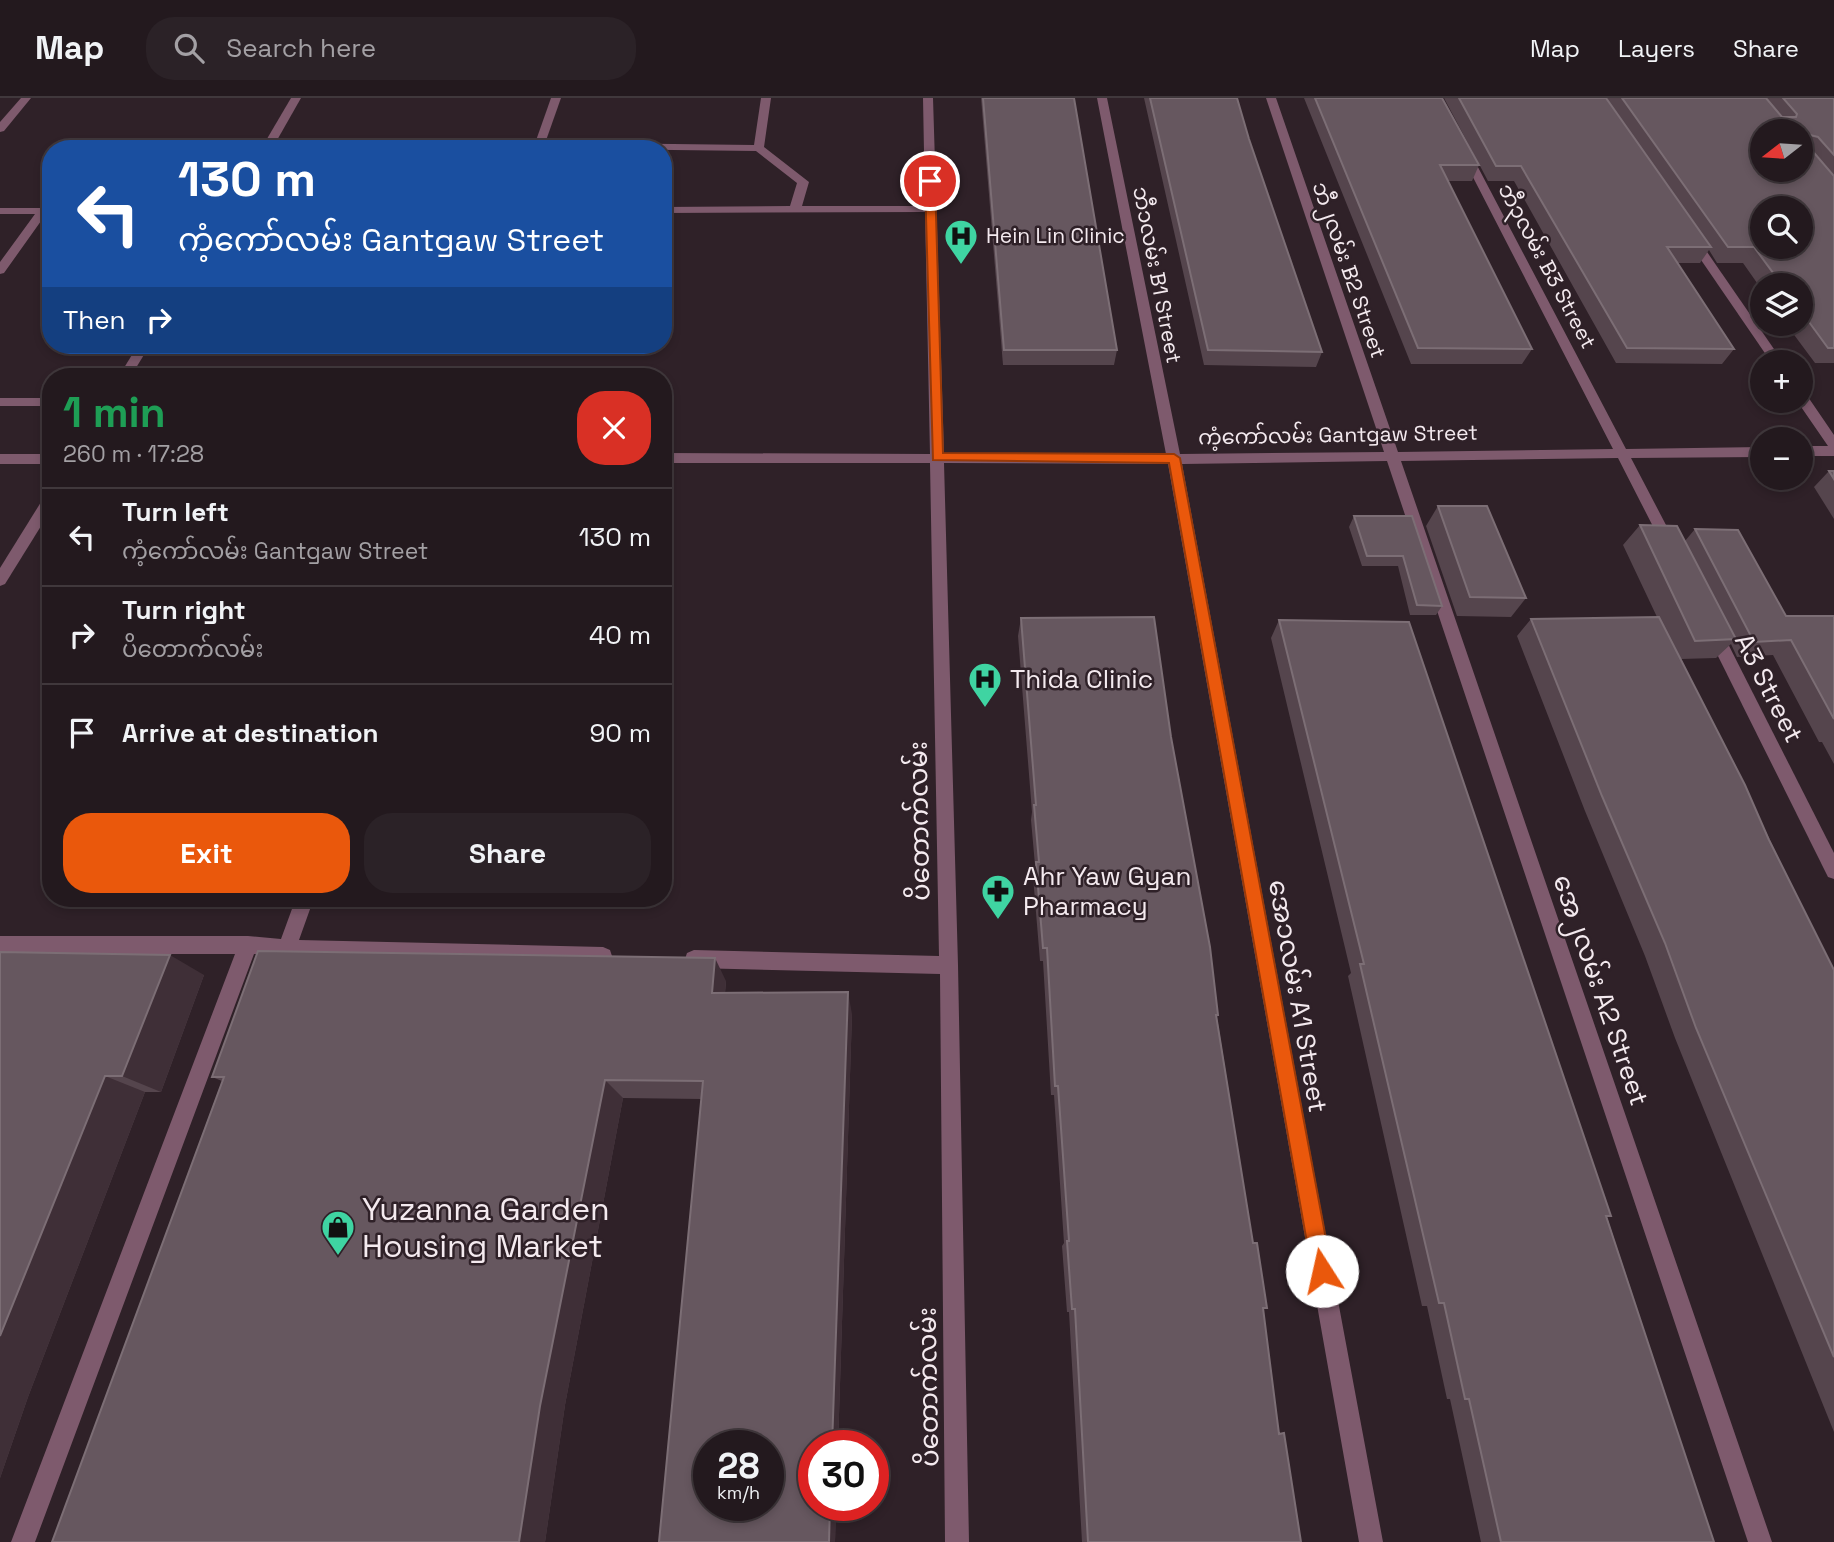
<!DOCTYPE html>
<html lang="en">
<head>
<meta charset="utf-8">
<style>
	:root { --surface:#23191e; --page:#2b2227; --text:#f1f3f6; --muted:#a3a0a4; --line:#40383c; --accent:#ea580c }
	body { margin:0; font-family:"Space Grotesk","Noto Sans Myanmar",sans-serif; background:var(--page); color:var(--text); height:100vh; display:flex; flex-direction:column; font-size:26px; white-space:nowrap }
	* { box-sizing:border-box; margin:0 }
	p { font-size:23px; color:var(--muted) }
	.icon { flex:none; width:38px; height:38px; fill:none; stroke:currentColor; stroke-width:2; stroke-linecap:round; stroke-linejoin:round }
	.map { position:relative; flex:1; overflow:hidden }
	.details { position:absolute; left:42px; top:270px; width:630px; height:539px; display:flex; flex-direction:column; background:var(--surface); border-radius:28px; box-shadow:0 4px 10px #0003,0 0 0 2px var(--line) }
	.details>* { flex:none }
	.guide { position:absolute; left:42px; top:42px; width:630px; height:214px; border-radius:28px; box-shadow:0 4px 10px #0003,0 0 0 2px var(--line); background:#1a4fa0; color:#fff; overflow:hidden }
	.needle { width:46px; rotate:253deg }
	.fabs { position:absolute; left:1750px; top:21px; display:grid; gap:14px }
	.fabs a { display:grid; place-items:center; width:63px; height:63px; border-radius:50%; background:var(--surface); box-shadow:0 4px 10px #0003,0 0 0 2px var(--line); font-size:35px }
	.speed { position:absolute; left:693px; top:1332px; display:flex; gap:14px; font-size:35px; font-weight:700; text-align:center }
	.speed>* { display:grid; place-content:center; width:91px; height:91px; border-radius:50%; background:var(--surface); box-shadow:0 4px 10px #0003,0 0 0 2px var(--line); line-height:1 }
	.speed small { font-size:18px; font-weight:400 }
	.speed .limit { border:10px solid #d22; background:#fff; color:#111 }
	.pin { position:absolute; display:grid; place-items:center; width:60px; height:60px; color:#fff; margin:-30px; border:4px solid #fff; border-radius:50%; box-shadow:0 2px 7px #0007 }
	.me { position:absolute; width:77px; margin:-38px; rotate:350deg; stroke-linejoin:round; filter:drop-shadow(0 0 5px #0008) }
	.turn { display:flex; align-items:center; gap:24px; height:147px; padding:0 21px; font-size:32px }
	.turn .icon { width:91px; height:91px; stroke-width:2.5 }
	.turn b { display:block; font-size:49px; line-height:60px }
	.then { display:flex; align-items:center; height:66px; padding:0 21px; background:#0003; gap:14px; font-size:26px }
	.round { display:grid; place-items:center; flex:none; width:74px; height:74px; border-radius:28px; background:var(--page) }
	.summary { display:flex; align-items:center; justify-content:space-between; height:119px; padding:0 21px }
	h1 { font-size:42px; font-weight:700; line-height:52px; color:#1e9e55 }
	.cta { display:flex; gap:14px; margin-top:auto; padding:14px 21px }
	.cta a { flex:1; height:80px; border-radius:28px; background:var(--accent); color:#fff; font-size:28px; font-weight:700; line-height:80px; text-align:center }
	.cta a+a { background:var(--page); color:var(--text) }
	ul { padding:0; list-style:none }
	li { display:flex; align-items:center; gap:21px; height:98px; padding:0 21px; border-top:2px solid var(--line) }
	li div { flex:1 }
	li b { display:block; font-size:26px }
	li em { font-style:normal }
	header { display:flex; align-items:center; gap:42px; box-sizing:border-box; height:98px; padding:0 35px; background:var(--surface); border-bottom:2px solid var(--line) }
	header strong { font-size:33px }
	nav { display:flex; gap:38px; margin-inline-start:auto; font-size:24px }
	.search { width:490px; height:63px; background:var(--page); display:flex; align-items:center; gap:18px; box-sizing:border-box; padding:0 24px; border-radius:28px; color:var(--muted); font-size:26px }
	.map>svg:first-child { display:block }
</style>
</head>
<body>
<header>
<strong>Map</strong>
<div class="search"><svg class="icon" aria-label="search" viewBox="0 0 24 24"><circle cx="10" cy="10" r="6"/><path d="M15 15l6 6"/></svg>Search here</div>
<nav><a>Map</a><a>Layers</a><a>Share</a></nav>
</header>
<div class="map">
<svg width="1834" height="1444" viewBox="0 0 1834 1444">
	<rect width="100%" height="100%" fill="#2f2128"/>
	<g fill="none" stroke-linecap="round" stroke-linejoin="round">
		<g fill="#7e5a6d" fill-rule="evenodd">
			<path d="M 21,0 L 31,0 L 4,33 L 0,34 L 0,24 Z"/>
			<path d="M 291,0 L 301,0 L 272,51 L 261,51 Z"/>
			<path d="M 551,0 L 561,0 L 543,51 L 533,51 Z"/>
			<path d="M 761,0 L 771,0 L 764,49 L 809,84 L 802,108 L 925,108 L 923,0 L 933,0 L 944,356 L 1166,356 L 1097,0 L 1107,0 L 1180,356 L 1384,354 L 1266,0 L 1276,0 L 1398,354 L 1613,351 L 1460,54 L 1465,51 L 1470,54 L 1626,351 L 1762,349 L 1762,359 L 1631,360 L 1677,448 L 1670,453 L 1663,448 L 1618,360 L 1401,363 L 1772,1444 L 1748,1444 L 1387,363 L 1182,366 L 1383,1444 L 1359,1444 L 1168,366 L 944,365 L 958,867 L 969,1444 L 945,1444 L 940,876 L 694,870 L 687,867 L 685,861 L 687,855 L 694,852 L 939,858 L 930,365 L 663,365 L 663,355 L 930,356 L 925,114 L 663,115 L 663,109 L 790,108 L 797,85 L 756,53 L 590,51 L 587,48 L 592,45 L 754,47 Z"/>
			<path d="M 0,110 L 51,110 L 51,116 L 46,116 L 4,175 L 0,176 L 0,164 L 35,116 L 0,116 Z"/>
			<path d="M 1688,138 L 1696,138 L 1783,264 L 1771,264 L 1686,140 Z"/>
			<path d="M 138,247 L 150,247 L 131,278 L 119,278 Z"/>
			<path d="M 1801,295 L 1806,296 L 1834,337 L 1834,358 L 1801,358 L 1801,348 L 1828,348 L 1797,303 L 1801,303 Z"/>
			<rect x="0" y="300" width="51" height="8"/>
			<rect x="0" y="356" width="51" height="10"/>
			<path d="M 51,395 L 51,412 L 5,486 L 0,488 L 0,470 L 46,396 Z"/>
			<path d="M 1713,526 L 1721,532 L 1834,755 L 1834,781 L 1828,779 L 1705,532 Z"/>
			<path d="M 296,800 L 314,800 L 299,842 L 603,849 L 610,852 L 612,858 L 610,864 L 603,867 L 254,856 L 35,1444 L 11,1444 L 235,856 L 0,856 L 0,838 L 248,838 L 281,841 Z"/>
		</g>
	</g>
	<g fill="#55454d">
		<path d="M 981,0 L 1074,0 L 1117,252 L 1114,267 L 1003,267 Z"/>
		<path d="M 1144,0 L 1237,0 L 1249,41 L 1322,254 L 1316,269 L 1204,267 Z"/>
		<path d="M 1304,0 L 1442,0 L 1479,67 L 1472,83 L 1448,83 L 1532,251 L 1522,266 L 1411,266 Z"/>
		<path d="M 1444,0 L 1834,0 L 1834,265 L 1815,265 L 1786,226 L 1801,226 L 1801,187 L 1762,187 L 1762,192 L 1743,165 L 1717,165 L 1709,152 L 1700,165 L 1677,165 L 1734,251 L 1722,266 L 1616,265 L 1514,83 L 1488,83 Z"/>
		<path d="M 1829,373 L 1834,373 L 1834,421 L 1814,389 Z"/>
		<path d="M 1438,408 L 1526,500 L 1511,519 L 1457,518 L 1426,428 Z"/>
		<path d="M 1354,418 L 1412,418 L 1442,508 L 1436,517 L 1410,517 L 1398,468 L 1362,468 L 1349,429 Z"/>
		<path d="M 1640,427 L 1685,443 L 1695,431 L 1786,518 L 1834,518 L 1834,666 L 1822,644 L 1819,644 L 1773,557 L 1737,559 L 1731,546 L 1716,560 L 1681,561 L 1834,872 L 1834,1334 L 1675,940 L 1645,858 L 1585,713 L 1517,538 L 1531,521 L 1657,519 L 1623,447 Z"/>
		<path d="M 1021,520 L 1171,639 L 1218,917 L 1217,919 L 1253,1145 L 1267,1210 L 1263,1211 L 1279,1335 L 1301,1444 L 1082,1444 L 1069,1214 L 1067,1214 L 1062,1148 L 1064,1145 L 1054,997 L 1051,997 L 1043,863 L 1040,863 L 1033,778 L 1035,767 L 1031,722 L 1032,714 L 1018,538 Z"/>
		<path d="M 1279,522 L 1611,1118 L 1607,1119 L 1714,1444 L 1481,1444 L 1450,1301 L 1447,1301 L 1427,1208 L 1422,1208 L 1348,878 L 1351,875 L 1271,540 Z"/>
		<path d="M 0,854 L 204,877 L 161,994 L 145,994 L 28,1299 L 0,1380 Z"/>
		<path d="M 726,883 L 725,895 L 852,916 L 838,1348 L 814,1348 L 836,1407 L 835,1444 L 659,1444 L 701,1001 L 623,1000 L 565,1307 L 545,1444 L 52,1444 L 222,983 L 212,979 Z"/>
	</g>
	<g fill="#3f2f37">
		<path d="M 170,857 L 204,877 L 161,994 L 122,978 Z"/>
		<path d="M 715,860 L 726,883 L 723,917 L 712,895 Z"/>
		<path d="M 848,894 L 852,916 L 838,1348 L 832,1348 Z"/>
		<path d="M 105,978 L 145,994 L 28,1299 L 0,1380 L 0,1238 Z"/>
		<path d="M 605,982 L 623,1000 L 565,1307 L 545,1444 L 519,1444 L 540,1308 Z"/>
		<path d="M 830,1407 L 836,1407 L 835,1444 L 829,1444 Z"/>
	</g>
	<g fill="#66575f" stroke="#7c6e75" stroke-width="2" fill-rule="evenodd">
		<path d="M 983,0 L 1074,0 L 1117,252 L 1004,252 Z"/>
		<path d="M 1150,0 L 1237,0 L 1249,41 L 1322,254 L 1208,252 Z"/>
		<path d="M 1315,0 L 1442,0 L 1479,67 L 1440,67 L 1532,251 L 1418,250 Z"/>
		<path d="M 1459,0 L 1606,0 L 1711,149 L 1667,149 L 1734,251 L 1627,250 L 1521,68 L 1496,68 Z"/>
		<path d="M 1622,0 L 1766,0 L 1782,19 L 1796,19 L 1797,16 L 1783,0 L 1834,0 L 1834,57 L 1818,39 L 1810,37 L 1809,49 L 1834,78 L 1834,250 L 1828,250 L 1801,213 L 1801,187 L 1782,187 L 1754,149 L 1728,149 ZM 1762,33 L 1801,33 L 1801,72 L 1762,72 ZM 1762,110 L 1801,110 L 1801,149 L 1762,149 Z"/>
		<path d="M 1829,373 L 1834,373 L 1834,381 Z"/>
		<path d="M 1438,408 L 1487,408 L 1526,500 L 1470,499 Z"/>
		<path d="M 1354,418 L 1412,418 L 1442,508 L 1417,507 L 1403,458 L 1367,458 Z"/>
		<path d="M 1640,427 L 1677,428 L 1736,541 L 1695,543 Z"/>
		<path d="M 1695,431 L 1738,432 L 1786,518 L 1834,518 L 1834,621 L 1791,542 L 1754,544 Z"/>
		<path d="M 1154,519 L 1171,639 L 1210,849 L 1218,917 L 1216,917 L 1253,1145 L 1257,1145 L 1267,1210 L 1263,1210 L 1279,1336 L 1284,1335 L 1301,1444 L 1088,1444 L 1075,1211 L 1072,1211 L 1067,1143 L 1069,1143 L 1058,988 L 1055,988 L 1047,850 L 1043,850 L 1036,764 L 1039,764 L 1034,707 L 1036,707 L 1021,520 Z"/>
		<path d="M 1659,519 L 1745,687 L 1769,742 L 1834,872 L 1834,1259 L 1696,930 L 1665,845 L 1602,698 L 1531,521 Z"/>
		<path d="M 1279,522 L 1409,524 L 1611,1118 L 1606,1118 L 1714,1444 L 1501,1444 L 1469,1301 L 1465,1301 L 1444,1205 L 1439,1205 L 1360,866 L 1364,866 Z"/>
		<path d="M 258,853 L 715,860 L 712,895 L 848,894 L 832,1348 L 814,1348 L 814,1407 L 830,1407 L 829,1444 L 659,1444 L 703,983 L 605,982 L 540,1308 L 519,1444 L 52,1444 L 224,979 L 212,979 ZM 709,1348 L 768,1348 L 768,1407 L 709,1407 Z"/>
		<path d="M 0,854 L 170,857 L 122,978 L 105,978 L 0,1238 Z"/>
	</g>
	<path fill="#ea580c" stroke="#983908" stroke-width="2" d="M 930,80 L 935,83 L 943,355 L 1174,356 L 1180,360 L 1332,1173 L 1329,1180 L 1322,1183 L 1315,1180 L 1312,1173 L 1169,365 L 933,362 L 925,83 Z"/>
	<defs>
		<symbol id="hospital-pin" viewBox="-11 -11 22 30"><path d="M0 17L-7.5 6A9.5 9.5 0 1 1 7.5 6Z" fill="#3fd4a2" stroke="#2f2128"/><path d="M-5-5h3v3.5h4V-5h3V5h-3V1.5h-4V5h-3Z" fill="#111"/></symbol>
		<symbol id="pharmacy-pin" viewBox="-11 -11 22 30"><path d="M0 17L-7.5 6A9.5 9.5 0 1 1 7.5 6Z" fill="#3fd4a2" stroke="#2f2128"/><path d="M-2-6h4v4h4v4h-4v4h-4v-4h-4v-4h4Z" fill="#111"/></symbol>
		<symbol id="shop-pin" viewBox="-11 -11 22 30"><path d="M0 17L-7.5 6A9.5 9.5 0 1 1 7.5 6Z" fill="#3fd4a2" stroke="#2f2128"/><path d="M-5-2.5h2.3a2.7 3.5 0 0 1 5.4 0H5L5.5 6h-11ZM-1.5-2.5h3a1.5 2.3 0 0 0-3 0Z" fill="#111"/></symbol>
	</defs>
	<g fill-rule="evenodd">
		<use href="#hospital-pin" x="942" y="119" width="38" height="52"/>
		<use href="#hospital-pin" x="966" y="562" width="38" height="52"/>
		<use href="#pharmacy-pin" x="979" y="774" width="38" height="52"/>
		<use href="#shop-pin" x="319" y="1110" width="38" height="52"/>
	</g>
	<g text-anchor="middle" stroke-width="5" stroke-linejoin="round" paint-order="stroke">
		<g font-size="21" fill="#f4eaef" stroke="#2f2128" text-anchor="start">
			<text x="986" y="145">Hein Lin Clinic</text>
		</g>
		<g font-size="21" fill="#f4eaef" stroke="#2f2128">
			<text transform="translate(1547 168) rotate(62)" y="7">ဘီ၃လမ်း B3 Street</text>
			<text transform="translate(1349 172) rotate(71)" y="7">ဘီ၂လမ်း B2 Street</text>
			<text transform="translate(1157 177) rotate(79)" y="7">ဘီ၁လမ်း B1 Street</text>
			<text transform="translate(1338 337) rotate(-1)" y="7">ကံ့ကော်လမ်း Gantgaw Street</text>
		</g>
		<g font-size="26" fill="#f4eaef" stroke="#2f2128" text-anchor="start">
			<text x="1010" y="590">Thida Clinic</text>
			<text x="1023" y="787">Ahr Yaw Gyan<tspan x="1023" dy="30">Pharmacy</tspan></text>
		</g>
		<g font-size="26" fill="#f4eaef" stroke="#2f2128">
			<text transform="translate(1769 590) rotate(63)" y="9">A3 Street</text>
			<text transform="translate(919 723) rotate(-91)" y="9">ပိတောက်လမ်း</text>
			<text transform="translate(1601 892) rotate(71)" y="9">အေ၂လမ်း A2 Street</text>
			<text transform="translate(1298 898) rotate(80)" y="9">အေ၁လမ်း A1 Street</text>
			<text transform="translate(928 1289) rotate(-91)" y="9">ပိတောက်လမ်း</text>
		</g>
		<g font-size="32" fill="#f4eaef" stroke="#2f2128" text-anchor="start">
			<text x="362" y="1122">Yuzanna Garden<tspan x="362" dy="37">Housing Market</tspan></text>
		</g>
	</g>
</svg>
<div class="fabs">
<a><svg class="needle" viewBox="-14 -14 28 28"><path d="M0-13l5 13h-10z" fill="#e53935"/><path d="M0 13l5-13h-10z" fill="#a3a0a4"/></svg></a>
<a><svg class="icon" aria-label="search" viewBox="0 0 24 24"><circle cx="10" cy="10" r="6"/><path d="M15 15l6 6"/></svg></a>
<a><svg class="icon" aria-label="layers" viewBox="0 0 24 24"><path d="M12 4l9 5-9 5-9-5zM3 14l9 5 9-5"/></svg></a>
<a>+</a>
<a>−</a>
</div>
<div class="speed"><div>28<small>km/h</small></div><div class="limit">30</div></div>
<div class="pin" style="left:930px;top:83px;background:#d93025"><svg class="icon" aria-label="arrive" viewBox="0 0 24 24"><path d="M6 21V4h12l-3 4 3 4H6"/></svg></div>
<svg class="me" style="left:1322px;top:1173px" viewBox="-20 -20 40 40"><circle r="19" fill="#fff"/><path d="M0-13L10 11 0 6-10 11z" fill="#ea580c"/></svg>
<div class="guide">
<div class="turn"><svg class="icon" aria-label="left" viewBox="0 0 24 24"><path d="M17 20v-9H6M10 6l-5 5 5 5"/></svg><div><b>130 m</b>ကံ့ကော်လမ်း Gantgaw Street</div></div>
<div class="then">Then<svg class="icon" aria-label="right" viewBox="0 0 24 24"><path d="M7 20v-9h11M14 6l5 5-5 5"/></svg></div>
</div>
<section class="details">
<div class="summary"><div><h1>1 min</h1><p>260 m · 17:28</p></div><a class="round" style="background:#d93025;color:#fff"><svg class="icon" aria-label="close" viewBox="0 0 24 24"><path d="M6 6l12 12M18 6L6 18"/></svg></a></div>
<ul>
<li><svg class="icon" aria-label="left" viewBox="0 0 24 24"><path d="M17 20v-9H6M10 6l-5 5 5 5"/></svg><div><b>Turn left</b><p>ကံ့ကော်လမ်း Gantgaw Street</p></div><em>130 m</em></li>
<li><svg class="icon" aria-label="right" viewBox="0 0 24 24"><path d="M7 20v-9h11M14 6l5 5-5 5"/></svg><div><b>Turn right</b><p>ပိတောက်လမ်း</p></div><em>40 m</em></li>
<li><svg class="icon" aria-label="arrive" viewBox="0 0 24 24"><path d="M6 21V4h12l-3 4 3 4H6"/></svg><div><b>Arrive at destination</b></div><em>90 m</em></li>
</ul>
<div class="cta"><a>Exit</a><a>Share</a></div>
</section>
</div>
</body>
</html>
